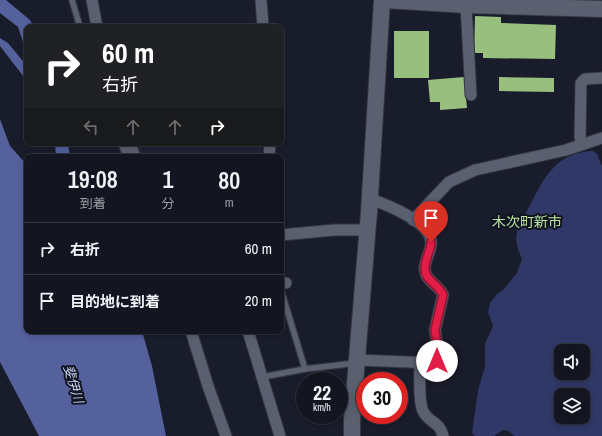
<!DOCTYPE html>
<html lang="ja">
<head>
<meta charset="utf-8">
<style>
	:root { --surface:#131520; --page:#20222d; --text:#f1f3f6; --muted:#9d9fa5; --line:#32343e }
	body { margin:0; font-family:"Archivo Narrow","Noto Sans JP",sans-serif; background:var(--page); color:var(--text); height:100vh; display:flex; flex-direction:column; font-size:15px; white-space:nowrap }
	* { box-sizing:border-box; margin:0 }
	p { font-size:13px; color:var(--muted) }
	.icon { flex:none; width:22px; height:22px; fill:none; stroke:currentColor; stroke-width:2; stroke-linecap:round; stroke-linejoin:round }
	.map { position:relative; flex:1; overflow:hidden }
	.side { position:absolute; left:24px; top:154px; width:260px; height:180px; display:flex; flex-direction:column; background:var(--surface); border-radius:8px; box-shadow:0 2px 6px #0003,0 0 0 1px var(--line) }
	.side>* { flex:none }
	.guide { position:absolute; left:24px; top:24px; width:260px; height:122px; border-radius:8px; box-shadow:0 2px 6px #0003,0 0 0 1px var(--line); background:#202124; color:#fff; overflow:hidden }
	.buttons { position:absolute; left:554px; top:344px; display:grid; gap:8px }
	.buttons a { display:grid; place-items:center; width:36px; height:36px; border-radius:8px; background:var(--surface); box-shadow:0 2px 6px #0003,0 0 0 1px var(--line); font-size:20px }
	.speed { position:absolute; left:296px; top:372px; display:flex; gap:8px; font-size:20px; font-weight:700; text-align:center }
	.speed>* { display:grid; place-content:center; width:52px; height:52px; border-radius:50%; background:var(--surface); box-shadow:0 2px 6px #0003,0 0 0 1px var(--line); line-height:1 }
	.speed small { font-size:10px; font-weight:400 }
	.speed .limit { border:6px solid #d22; background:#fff; color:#111 }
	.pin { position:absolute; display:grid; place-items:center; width:34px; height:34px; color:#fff; margin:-41px -17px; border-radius:50% 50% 50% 0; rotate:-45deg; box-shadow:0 0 4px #0007 }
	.pin .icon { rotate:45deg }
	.me { position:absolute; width:44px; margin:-22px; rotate:0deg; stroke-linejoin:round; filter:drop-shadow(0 0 3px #0008) }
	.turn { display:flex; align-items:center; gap:14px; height:84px; padding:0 12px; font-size:18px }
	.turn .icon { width:52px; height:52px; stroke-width:2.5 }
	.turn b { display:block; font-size:28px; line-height:34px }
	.lanes { display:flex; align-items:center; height:38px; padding:0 12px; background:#0003; justify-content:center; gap:20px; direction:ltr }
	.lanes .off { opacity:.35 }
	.eta { display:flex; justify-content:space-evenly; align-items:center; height:68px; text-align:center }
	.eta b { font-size:24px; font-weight:600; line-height:28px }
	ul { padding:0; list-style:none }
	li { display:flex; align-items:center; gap:12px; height:52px; padding:0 12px; border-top:1px solid var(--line) }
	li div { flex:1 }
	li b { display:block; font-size:15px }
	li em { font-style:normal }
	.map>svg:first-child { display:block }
</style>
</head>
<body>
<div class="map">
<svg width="602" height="436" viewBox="0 0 602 436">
	<rect width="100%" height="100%" fill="#191c2a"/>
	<path fill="#1f2437" d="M 133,143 L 263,143 L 262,157 L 138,157 Z"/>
	<path fill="#2f3867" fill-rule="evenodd" d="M 593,151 L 597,154 L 602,166 L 602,436 L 514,436 L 509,431 L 503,430 L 494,436 L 475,436 L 472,433 L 478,390 L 485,367 L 485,344 L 493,326 L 488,312 L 490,303 L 497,294 L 503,290 L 517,273 L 522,259 C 510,234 519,227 530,205 C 545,176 556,153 593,151 ZM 561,351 L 583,351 L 583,373 L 561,373 ZM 561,395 L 583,395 L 583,417 L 561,417 Z"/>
	<g fill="#54619d">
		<path d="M 0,0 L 6,0 L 30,20 L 34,27 L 27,27 L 27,54 L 18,27 L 0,13 Z"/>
		<path d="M 0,38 L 8,43 L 27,66 L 27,81 L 0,46 Z"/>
		<path d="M 0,119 L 10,146 L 27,165 L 27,331 L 142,331 L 152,366 L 166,436 L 39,436 L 0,362 Z"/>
		<path d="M 55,143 L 68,143 L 70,157 L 56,157 Z"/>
	</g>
	<g fill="#99bf7f">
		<path d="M 475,16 L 501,17 L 501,23 L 556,25 L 555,59 L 483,58 L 483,53 L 474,53 Z"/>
		<rect x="394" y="31" width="35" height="47"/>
		<path d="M 464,77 L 467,108 L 440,110 L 440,102 L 430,102 L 428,80 Z"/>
		<path d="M 499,77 L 554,78 L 554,92 L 499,91 Z"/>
	</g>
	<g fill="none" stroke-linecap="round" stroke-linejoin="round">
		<defs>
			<g id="lane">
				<path d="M 72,0 L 80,27"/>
				<path d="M 121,143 L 124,151 L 129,155 L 134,155"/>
				<path d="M 281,290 L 305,369"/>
				<path d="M 262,377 L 305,369 L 356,363"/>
			</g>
			<g id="street">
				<path d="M 92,0 L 97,27"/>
				<path d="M 261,0 L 263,27"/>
				<path d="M 466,5 L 471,95"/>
				<path d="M 130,143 L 135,157"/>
				<path d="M 582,144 L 580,137 L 581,83 L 585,79 L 602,78"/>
				<path d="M 269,157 L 270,143"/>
				<path d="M 413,220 L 449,182 L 475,170 L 566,150 L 602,138"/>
				<path d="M 281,235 L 334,230 L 368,230"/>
				<path d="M 281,283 L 286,283"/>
				<path d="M 191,331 L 208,386 L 226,436"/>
				<path d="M 248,331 L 280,436"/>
				<path d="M 357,360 L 434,363 L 439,359 L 439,356 L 435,330 L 443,295 C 440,286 426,281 425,271 C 423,261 432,252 431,241 C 428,221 388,205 370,199"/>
				<path d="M 420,362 C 420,373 418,404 424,413 C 430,423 440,422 443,436"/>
			</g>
			<g id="secondary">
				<path d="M 385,0 L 466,5 L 602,9"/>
				<path d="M 352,436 L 352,420 L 369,212 L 382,0"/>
			</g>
		</defs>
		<use href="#lane" stroke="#343541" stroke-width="8"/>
		<use href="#street" stroke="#343541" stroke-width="13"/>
		<use href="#secondary" stroke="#343541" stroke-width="18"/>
		<use href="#lane" stroke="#5b6070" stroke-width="5.5"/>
		<use href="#street" stroke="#5b6070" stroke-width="11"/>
		<use href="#secondary" stroke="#5b6070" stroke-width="16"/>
	</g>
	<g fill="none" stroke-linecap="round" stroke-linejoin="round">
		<defs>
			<path id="route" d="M 431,242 C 431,251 424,260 425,270 C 425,280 439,285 443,295 L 435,330 L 439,356 L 437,361"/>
		</defs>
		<use href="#route" stroke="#92132f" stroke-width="10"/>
		<use href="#route" stroke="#e11d48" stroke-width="7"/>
	</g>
	<g text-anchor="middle" stroke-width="4" stroke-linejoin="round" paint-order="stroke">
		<g font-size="13" font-style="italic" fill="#ccd6fa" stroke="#101320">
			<text transform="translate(74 384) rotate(73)" y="5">斐伊川</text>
		</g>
		<g font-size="14" fill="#bae39f" stroke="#101320">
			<text x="527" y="227">木次町新市</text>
		</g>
	</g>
</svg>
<div class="buttons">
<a><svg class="icon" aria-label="sound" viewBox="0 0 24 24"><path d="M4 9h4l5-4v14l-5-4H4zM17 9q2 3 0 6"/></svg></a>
<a><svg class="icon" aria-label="layers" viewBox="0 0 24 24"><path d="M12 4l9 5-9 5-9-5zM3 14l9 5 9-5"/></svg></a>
</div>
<div class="speed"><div>22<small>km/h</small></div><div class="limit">30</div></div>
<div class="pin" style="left:431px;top:242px;background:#d93025"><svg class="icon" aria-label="arrive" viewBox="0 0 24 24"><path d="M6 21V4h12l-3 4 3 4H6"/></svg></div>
<svg class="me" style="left:437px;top:361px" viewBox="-20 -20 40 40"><circle r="19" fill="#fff"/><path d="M0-13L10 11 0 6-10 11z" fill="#e11d48"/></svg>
<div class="guide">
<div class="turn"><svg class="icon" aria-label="right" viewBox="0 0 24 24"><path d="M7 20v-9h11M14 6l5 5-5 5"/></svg><div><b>60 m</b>右折</div></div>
<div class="lanes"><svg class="icon off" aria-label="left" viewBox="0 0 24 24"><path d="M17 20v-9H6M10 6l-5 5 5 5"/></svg><svg class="icon off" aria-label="ahead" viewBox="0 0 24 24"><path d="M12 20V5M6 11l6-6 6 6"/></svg><svg class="icon off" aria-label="ahead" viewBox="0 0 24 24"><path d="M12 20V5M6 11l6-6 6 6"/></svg><svg class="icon" aria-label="right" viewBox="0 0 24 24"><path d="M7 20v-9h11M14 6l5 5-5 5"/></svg></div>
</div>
<section class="side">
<div class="eta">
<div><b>19:08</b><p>到着</p></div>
<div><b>1</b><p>分</p></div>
<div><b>80</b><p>m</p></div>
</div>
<ul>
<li><svg class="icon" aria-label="right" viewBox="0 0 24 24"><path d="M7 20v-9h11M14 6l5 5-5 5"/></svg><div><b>右折</b></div><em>60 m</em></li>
<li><svg class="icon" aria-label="arrive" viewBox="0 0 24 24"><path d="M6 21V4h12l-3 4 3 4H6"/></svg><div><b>目的地に到着</b></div><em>20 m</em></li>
</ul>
</section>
</div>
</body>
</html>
